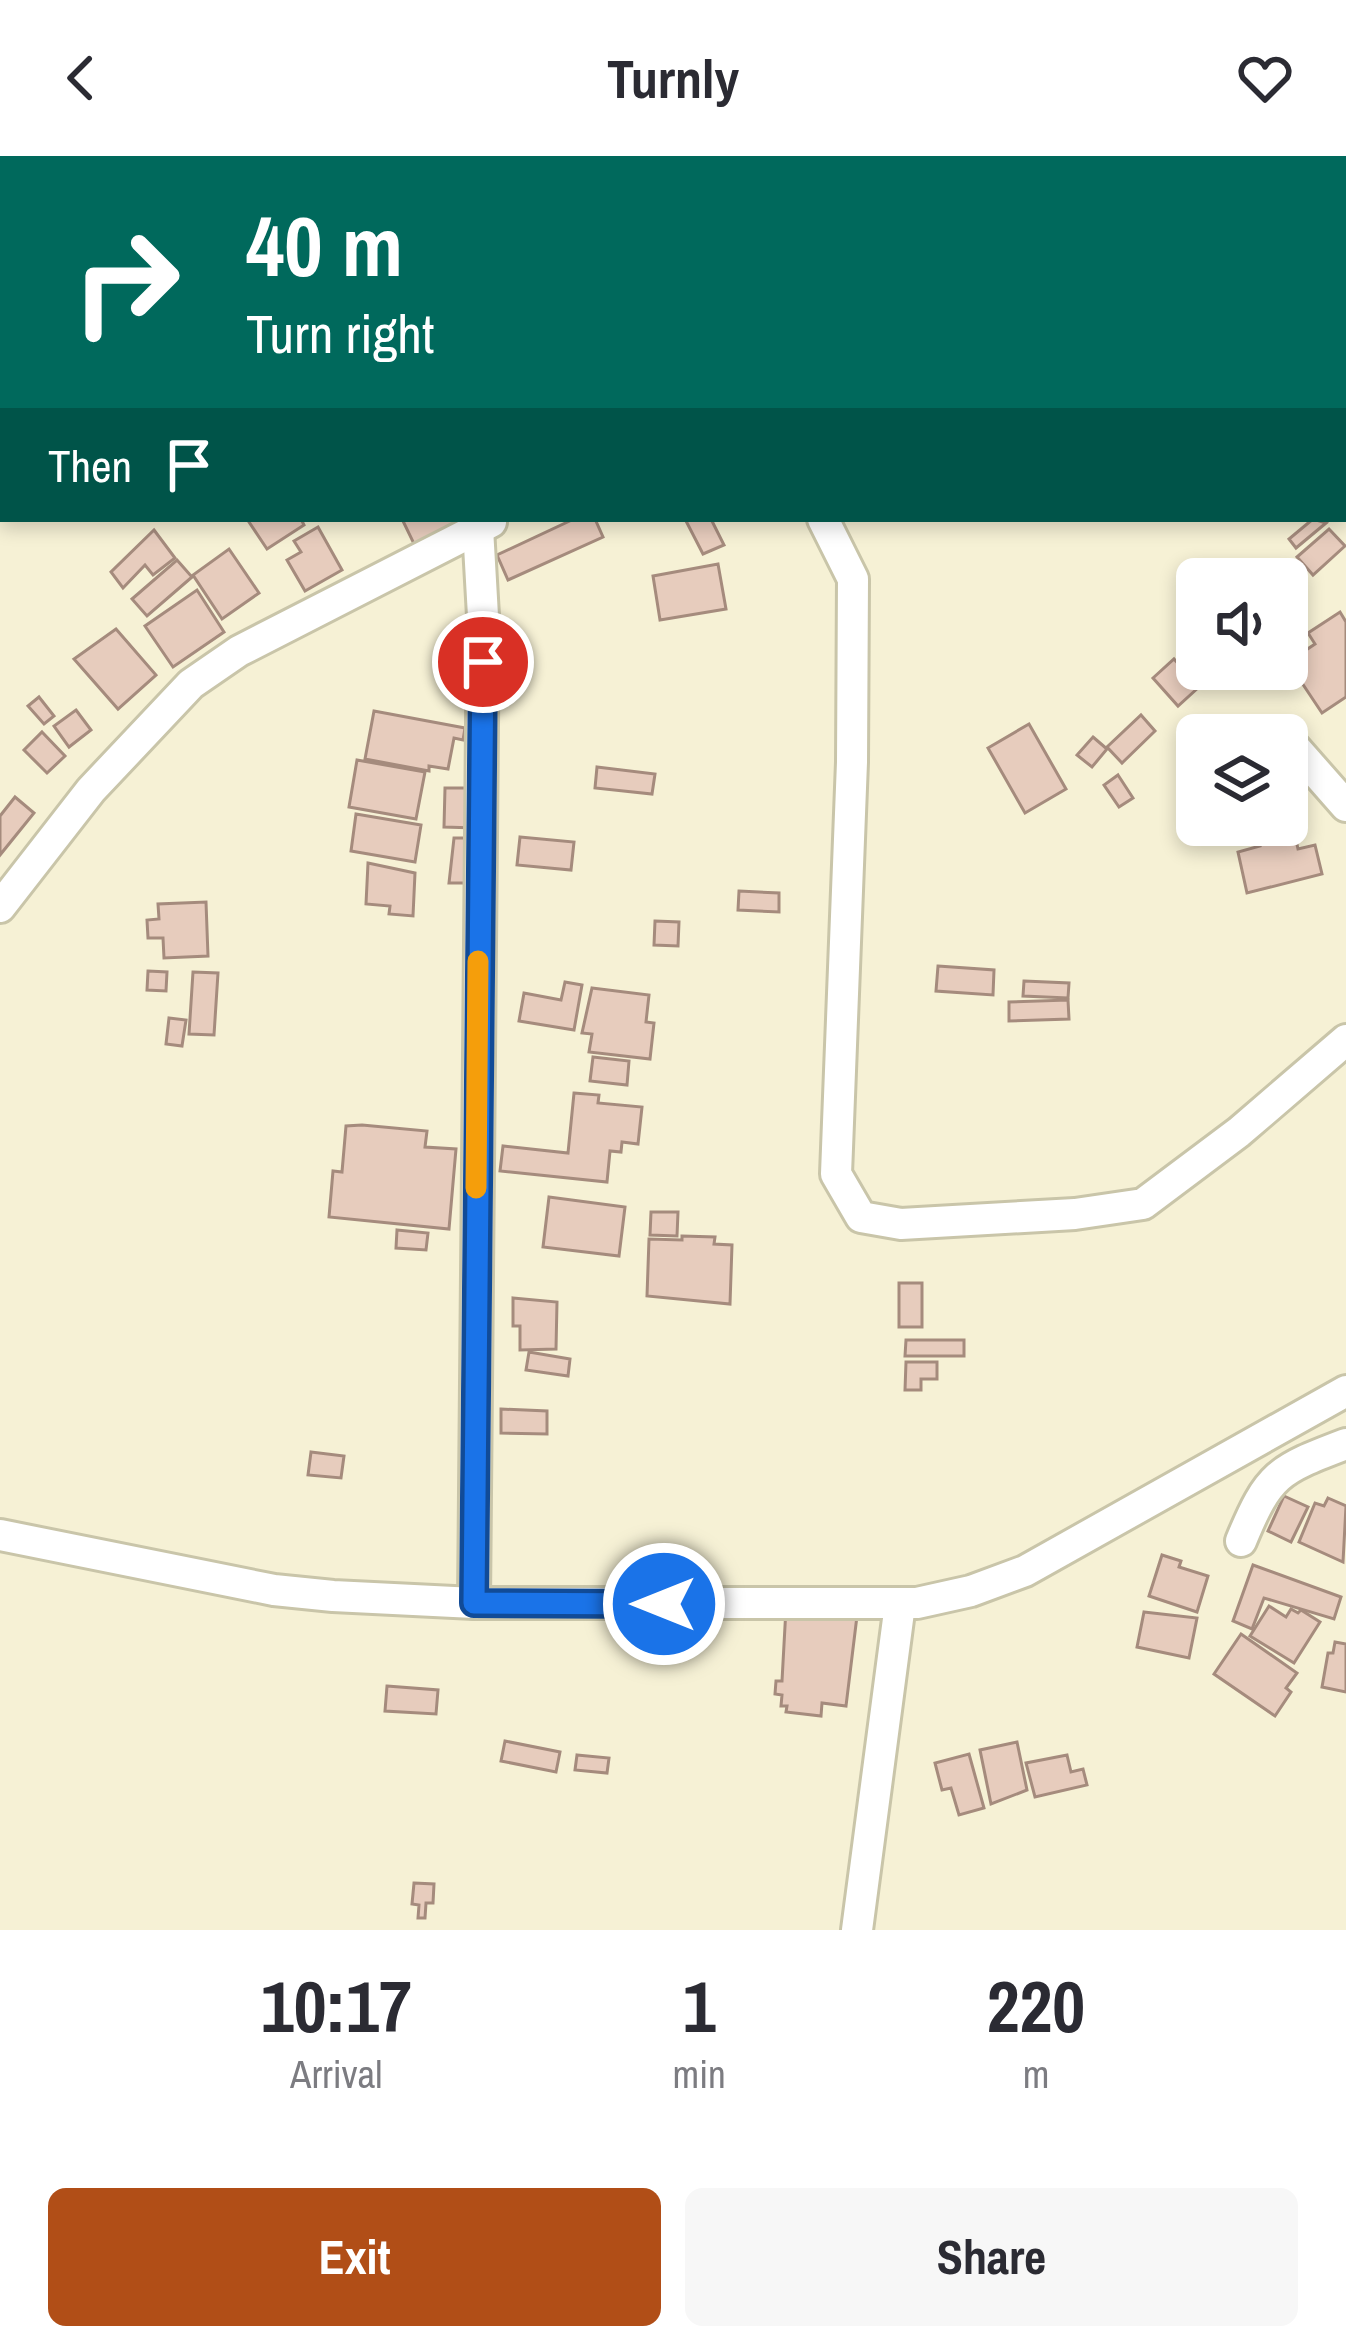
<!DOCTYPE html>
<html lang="en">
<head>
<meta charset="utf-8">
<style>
	:root { --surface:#fff; --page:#f7f7f7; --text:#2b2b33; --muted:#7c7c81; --accent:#b14e17 }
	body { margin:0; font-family:"Archivo Narrow",sans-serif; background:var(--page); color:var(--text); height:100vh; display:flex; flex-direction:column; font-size:45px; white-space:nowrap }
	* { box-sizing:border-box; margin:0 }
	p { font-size:39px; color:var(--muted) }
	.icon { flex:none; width:66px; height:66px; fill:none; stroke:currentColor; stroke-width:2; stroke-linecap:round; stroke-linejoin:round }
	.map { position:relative; height:1774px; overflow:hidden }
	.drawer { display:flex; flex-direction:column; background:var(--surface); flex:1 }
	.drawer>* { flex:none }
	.hud { position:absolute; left:0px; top:0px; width:1347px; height:366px; box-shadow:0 6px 18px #0003; background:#00695c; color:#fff; overflow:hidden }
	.controls { position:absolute; left:1176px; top:402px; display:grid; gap:24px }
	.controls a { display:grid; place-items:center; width:132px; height:132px; border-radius:18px; background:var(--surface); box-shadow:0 6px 18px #0003; font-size:60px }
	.pin { position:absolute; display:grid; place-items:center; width:102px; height:102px; color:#fff; margin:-51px; border:6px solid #fff; border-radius:50%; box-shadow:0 3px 12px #0007 }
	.me { position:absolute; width:132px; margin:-66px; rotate:270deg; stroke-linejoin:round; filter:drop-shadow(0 0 9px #0008) }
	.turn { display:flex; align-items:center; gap:42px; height:252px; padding:0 48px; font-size:54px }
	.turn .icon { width:156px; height:156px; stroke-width:2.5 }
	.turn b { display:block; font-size:84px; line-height:102px }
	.then { display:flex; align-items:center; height:114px; padding:0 48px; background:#0003; gap:24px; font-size:45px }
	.eta { display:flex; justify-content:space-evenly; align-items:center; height:204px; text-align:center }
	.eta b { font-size:72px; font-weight:800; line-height:84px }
	.cta { display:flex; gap:24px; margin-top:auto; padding:24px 48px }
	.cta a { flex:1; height:138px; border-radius:18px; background:var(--accent); color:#fff; font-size:48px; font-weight:800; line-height:138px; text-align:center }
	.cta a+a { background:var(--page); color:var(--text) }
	header { display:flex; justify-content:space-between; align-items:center; height:156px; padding:0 48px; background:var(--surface); font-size:54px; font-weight:800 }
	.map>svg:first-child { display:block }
</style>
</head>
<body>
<header><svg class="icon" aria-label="back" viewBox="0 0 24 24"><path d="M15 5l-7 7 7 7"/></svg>Turnly<svg class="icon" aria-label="heart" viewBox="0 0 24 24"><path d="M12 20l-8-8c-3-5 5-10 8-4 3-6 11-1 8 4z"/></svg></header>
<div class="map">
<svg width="1346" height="1774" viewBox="0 0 1346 1774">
	<rect width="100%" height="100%" fill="#f6f1d5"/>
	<g fill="#e7ccbd" stroke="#a58b7d" stroke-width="3">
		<path d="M 247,363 L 301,363 L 304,369 L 267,393 Z"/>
		<path d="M 402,363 L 467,363 L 416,392 Z"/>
		<path d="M 574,363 L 595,363 L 603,381 L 508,424 L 497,399 Z"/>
		<path d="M 685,363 L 711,363 L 724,389 L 703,398 Z"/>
		<path d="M 1313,363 L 1326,367 L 1296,392 L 1289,383 Z"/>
		<path d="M 318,371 L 342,414 L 305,435 L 287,404 L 301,396 L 294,385 Z"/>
		<path d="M 1329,373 L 1345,390 L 1313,419 L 1297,401 Z"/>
		<path d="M 154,374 L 175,402 L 153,419 L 145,409 L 123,432 L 111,416 Z"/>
		<path d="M 229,393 L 259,437 L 222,463 L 193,419 Z"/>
		<path d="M 177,404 L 192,421 L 147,460 L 132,443 Z"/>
		<path d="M 718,408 L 726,453 L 660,464 L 653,420 Z"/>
		<path d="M 197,434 L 224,476 L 173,511 L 145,470 Z"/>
		<path d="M 1340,456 L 1346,466 L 1346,541 L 1322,557 L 1288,506 L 1315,488 L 1308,477 Z"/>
		<path d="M 116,473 L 156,519 L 118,553 L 74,503 Z"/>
		<path d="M 1174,503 L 1199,531 L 1178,550 L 1153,522 Z"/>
		<path d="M 39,541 L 54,560 L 44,568 L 28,550 Z"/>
		<path d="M 76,554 L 91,574 L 69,591 L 54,570 Z"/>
		<path d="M 374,555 L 465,572 L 463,584 L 454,582 L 448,613 L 429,610 L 429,615 L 365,603 Z"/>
		<path d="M 1141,559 L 1155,575 L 1122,607 L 1107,591 Z"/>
		<path d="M 1029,568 L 1066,633 L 1025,657 L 988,592 Z"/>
		<path d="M 42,576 L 65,600 L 47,617 L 24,594 Z"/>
		<path d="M 1093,581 L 1107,593 L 1092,611 L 1077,599 Z"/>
		<path d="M 357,604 L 425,616 L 416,663 L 349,651 Z"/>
		<path d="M 597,611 L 655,618 L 652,638 L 595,632 Z"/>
		<path d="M 1118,619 L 1133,642 L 1119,651 L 1104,629 Z"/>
		<path d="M 445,632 L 476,632 L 475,672 L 444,671 Z"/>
		<path d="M 15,641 L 34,657 L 0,699 L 0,660 Z"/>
		<path d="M 356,658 L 421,669 L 415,706 L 351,695 Z"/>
		<path d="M 1291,661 L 1298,693 L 1315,689 L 1322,718 L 1247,737 L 1238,696 L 1260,690 L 1255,670 L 1287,669 Z"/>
		<path d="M 520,681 L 574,686 L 571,714 L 517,709 Z"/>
		<path d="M 454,682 L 472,682 L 472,727 L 449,727 Z"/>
		<path d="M 368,707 L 415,717 L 413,760 L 389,758 L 390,750 L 366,748 Z"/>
		<path d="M 739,735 L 779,737 L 779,756 L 738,754 Z"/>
		<path d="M 206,746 L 208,800 L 164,802 L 163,782 L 148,782 L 147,764 L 159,763 L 158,748 Z"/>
		<path d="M 655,765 L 679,766 L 678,790 L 654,789 Z"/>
		<path d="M 938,810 L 994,814 L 993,839 L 936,835 Z"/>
		<path d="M 148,815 L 167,816 L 166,835 L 147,834 Z"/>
		<path d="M 193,816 L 218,817 L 214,879 L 189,878 Z"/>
		<path d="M 1024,825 L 1069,827 L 1068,842 L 1023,840 Z"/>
		<path d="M 565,826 L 582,829 L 574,874 L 519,865 L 524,837 L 561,844 Z"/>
		<path d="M 592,832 L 649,839 L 646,866 L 654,867 L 650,903 L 589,896 L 592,878 L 582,877 Z"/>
		<path d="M 1068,844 L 1069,863 L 1009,865 L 1009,846 Z"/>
		<path d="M 169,862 L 186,864 L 182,890 L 166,888 Z"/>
		<path d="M 593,901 L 629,905 L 627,929 L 590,925 Z"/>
		<path d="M 574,937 L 599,939 L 598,947 L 642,951 L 638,988 L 622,986 L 621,996 L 610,995 L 607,1026 L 500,1015 L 503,990 L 568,997 Z"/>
		<path d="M 362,969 L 427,975 L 425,991 L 456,993 L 449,1073 L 329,1061 L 333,1015 L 342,1016 L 346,970 Z"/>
		<path d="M 549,1041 L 625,1051 L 619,1100 L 543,1091 Z"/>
		<path d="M 651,1056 L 678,1056 L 677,1080 L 650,1079 Z"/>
		<path d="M 397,1074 L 428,1077 L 426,1094 L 396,1092 Z"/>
		<path d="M 682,1080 L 715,1081 L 714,1088 L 732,1089 L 730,1148 L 647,1140 L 649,1083 L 682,1084 Z"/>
		<rect x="899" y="1127" width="23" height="44"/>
		<path d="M 513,1142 L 557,1146 L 556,1193 L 520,1194 L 520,1170 L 513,1170 Z"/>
		<path d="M 906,1184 L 964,1184 L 964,1200 L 905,1200 Z"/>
		<path d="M 529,1196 L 570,1203 L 568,1220 L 526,1214 Z"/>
		<path d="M 906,1206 L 937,1206 L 937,1223 L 921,1223 L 921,1234 L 905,1234 Z"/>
		<path d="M 501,1253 L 547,1255 L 547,1278 L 501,1277 Z"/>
		<path d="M 311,1296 L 344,1300 L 341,1322 L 308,1319 Z"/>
		<path d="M 1284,1340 L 1308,1351 L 1291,1386 L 1268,1375 Z"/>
		<path d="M 1328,1342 L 1346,1350 L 1343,1406 L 1299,1386 L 1315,1347 L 1324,1350 Z"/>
		<path d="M 1162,1399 L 1181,1405 L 1179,1411 L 1208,1420 L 1197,1456 L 1149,1440 Z"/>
		<path d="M 1253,1409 L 1341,1441 L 1334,1463 L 1264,1442 L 1252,1473 L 1233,1465 Z"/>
		<path d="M 1269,1450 L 1286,1461 L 1291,1453 L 1298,1457 L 1301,1454 L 1320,1466 L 1294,1507 L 1250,1480 Z"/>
		<path d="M 786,1452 L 857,1460 L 846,1550 L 822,1547 L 821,1560 L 786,1556 L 787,1550 L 781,1550 L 782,1539 L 775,1538 L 776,1525 L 782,1525 Z"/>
		<path d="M 1144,1456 L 1197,1462 L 1189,1502 L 1137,1491 Z"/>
		<path d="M 1241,1478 L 1297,1517 L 1286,1532 L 1291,1536 L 1275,1560 L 1214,1518 Z"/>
		<path d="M 1335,1486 L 1346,1488 L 1346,1536 L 1322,1531 L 1328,1497 L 1333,1497 Z"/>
		<path d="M 387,1530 L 438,1534 L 436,1558 L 385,1555 Z"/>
		<path d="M 505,1585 L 560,1596 L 556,1616 L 501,1605 Z"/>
		<path d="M 1017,1586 L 1027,1634 L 991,1648 L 980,1594 Z"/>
		<path d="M 969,1598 L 984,1652 L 959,1659 L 951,1632 L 942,1634 L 935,1607 Z"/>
		<path d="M 577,1599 L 609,1602 L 607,1617 L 575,1614 Z"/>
		<path d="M 1067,1599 L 1071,1616 L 1083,1613 L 1087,1629 L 1035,1641 L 1026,1607 Z"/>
		<path d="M 414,1727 L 434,1728 L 433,1747 L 426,1747 L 425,1762 L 418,1762 L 419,1749 L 412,1748 Z"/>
	</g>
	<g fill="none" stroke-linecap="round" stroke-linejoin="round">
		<defs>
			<g id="minor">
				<path d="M 1002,3 L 1005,0"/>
				<path d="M 823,363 L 853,423 L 852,606 L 836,1018 L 861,1061 L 901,1068 L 1075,1058 L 1143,1048 L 1239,976 L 1346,884"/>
				<path d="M 1287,583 L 1346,650"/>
				<path d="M 0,751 L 91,634 L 191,528 L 239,495 L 491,366"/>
				<path d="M 0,1379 L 274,1434 L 333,1440 L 474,1447 L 917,1447 L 971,1435 L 1025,1415 L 1346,1235"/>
				<path d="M 1241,1385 C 1269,1317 1278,1314 1346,1288"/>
				<path d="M 474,1447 L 483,460 L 478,372"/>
				<path d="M 857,1774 L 900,1448"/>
			</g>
		</defs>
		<use href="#minor" stroke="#c9c5a9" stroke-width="36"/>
		<use href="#minor" stroke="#fff" stroke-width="30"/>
	</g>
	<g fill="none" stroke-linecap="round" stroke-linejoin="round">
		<defs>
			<path id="route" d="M 483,506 L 474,1447 L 664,1448"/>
		</defs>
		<use href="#route" stroke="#114b97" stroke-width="30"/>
		<use href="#route" stroke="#1a73e8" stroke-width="21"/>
		<path stroke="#f59e0b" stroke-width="21" d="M 476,1032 L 478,805"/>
	</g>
</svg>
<div class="controls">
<a><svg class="icon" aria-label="sound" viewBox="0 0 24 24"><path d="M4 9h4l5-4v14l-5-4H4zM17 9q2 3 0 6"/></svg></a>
<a><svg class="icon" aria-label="layers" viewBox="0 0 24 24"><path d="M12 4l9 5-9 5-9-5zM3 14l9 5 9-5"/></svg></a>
</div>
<div class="pin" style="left:483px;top:506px;background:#d93025"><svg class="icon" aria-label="arrive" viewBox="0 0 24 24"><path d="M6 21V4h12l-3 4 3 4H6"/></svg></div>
<svg class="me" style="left:664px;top:1448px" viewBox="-20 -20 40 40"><circle r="17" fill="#1a73e8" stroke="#fff" stroke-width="3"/><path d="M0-11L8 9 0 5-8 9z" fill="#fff"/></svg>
<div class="hud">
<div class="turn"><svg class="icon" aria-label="right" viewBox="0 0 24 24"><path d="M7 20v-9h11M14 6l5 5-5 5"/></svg><div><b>40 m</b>Turn right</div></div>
<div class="then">Then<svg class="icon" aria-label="arrive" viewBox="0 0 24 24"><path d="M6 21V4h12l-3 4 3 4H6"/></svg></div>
</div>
</div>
<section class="drawer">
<div class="eta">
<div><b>10:17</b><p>Arrival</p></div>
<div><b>1</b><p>min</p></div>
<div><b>220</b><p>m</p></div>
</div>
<div class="cta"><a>Exit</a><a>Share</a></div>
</section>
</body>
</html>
